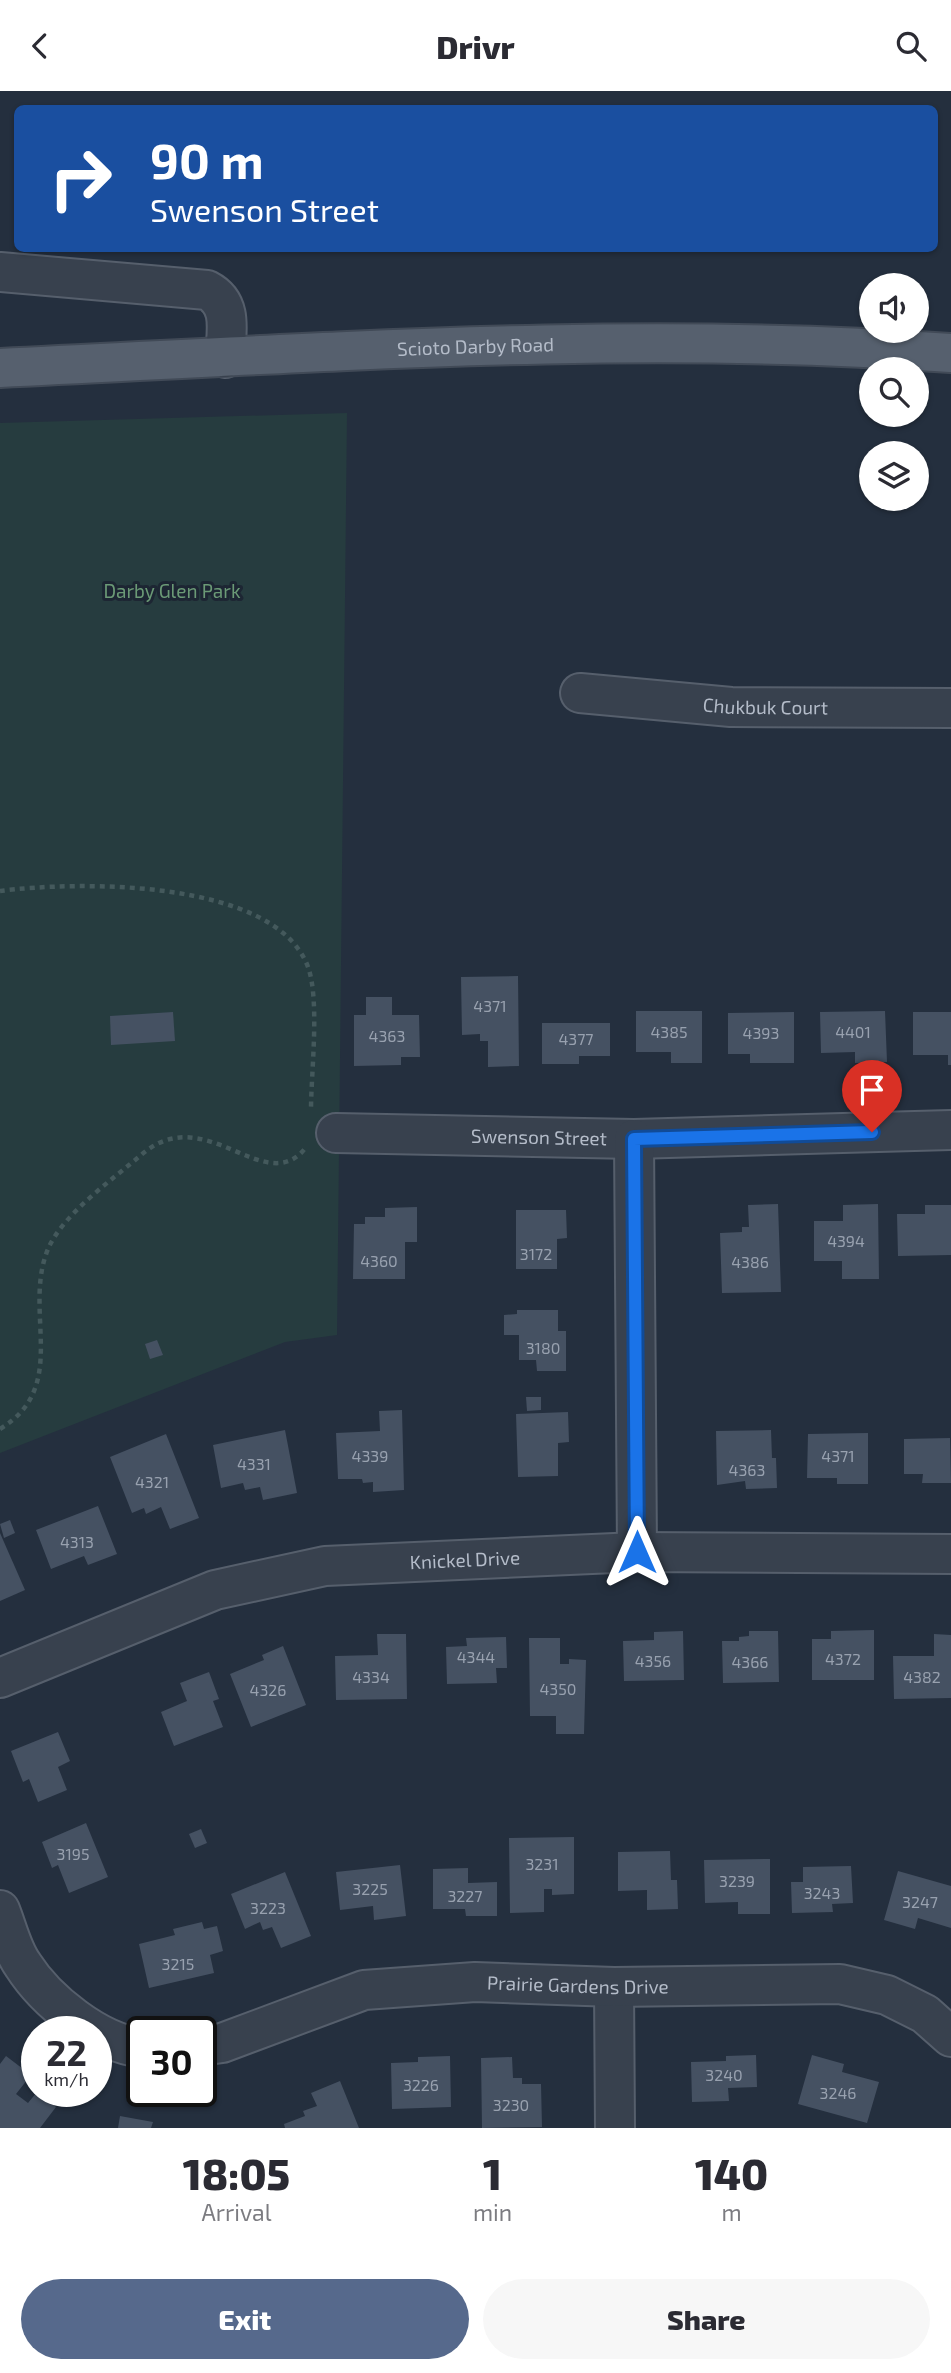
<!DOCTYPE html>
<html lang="en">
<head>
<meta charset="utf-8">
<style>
	:root { --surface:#fff; --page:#f7f7f7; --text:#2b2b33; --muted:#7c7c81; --accent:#56698c }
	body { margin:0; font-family:"Exo 2",sans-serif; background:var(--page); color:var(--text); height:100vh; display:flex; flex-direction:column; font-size:26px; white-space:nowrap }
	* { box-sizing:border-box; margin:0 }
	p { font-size:23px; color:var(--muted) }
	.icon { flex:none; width:38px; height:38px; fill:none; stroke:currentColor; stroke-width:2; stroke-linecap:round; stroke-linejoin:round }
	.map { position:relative; height:2037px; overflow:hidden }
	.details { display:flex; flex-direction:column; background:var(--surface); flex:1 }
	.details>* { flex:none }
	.top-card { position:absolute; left:14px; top:14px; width:924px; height:147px; border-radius:10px; box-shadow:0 2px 5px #0004; background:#1a4fa0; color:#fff; overflow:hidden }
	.controls { position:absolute; left:859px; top:182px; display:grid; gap:14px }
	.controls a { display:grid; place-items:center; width:70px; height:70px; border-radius:50%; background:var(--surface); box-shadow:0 2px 5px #0004; font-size:35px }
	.speed { position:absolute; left:21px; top:1925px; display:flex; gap:14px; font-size:35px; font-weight:700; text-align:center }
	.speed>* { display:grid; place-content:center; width:91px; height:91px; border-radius:50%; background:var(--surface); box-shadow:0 2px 5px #0004; line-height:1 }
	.speed small { font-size:18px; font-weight:400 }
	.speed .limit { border:4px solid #111; border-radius:10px; background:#fff; color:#111 }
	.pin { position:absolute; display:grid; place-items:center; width:60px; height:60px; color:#fff; margin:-72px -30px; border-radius:50% 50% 50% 0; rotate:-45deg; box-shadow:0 0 7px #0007 }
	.pin .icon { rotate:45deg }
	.me { position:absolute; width:77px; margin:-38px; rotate:0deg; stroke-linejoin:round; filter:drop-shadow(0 0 5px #0008) }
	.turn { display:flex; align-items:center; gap:24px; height:147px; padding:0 21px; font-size:32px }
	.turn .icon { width:91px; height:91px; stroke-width:2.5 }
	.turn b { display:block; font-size:49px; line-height:60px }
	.eta { display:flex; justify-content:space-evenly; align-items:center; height:119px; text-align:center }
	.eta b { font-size:42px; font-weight:800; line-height:49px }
	.primary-button { display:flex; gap:14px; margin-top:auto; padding:14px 21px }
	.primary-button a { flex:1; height:80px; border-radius:42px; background:var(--accent); color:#fff; font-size:28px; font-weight:800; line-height:80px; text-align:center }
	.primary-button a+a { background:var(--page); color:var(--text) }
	header { display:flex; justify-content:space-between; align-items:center; height:91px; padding:0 21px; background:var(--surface); font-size:32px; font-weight:800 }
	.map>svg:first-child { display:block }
</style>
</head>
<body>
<header><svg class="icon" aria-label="back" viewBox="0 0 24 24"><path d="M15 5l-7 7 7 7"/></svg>Drivr<svg class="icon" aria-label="search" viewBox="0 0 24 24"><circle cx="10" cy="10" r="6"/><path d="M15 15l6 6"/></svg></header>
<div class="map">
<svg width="951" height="2037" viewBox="0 0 951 2037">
	<rect width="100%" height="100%" fill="#242f3e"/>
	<path fill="#263c3f" d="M 347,322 L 337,1244 L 285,1251 L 0,1362 L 0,332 Z"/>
	<g fill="#455162">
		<path d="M 518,885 L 519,975 L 488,976 L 488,950 L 480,950 L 480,943 L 462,944 L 461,886 Z"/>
		<path d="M 366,906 L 392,906 L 392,924 L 419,924 L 420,966 L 401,966 L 401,974 L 354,975 L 354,924 L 366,924 Z"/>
		<path d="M 636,920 L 702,920 L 702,972 L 671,972 L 671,961 L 636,961 Z"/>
		<path d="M 885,920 L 887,971 L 855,972 L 855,961 L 821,962 L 820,921 Z"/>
		<path d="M 173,921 L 175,950 L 111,954 L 110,925 Z"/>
		<path d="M 794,921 L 794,972 L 750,972 L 750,963 L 728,963 L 728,922 Z"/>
		<path d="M 913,921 L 951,921 L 951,974 L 948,974 L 948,964 L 913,964 Z"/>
		<path d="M 542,932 L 610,932 L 610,965 L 579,965 L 579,973 L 542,973 Z"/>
		<path d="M 778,1113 L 781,1201 L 722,1202 L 720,1142 L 742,1141 L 742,1136 L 749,1136 L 748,1114 Z"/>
		<path d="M 878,1113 L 879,1188 L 842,1188 L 842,1170 L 814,1170 L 814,1130 L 843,1130 L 843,1114 Z"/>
		<path d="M 925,1114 L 951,1114 L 951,1164 L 898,1165 L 897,1123 L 925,1123 Z"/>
		<path d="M 417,1116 L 417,1151 L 405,1151 L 405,1188 L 353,1188 L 354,1133 L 365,1133 L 365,1126 L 385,1126 L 385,1117 Z"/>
		<path d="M 516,1119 L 566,1119 L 567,1147 L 557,1148 L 557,1178 L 516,1178 Z"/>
		<path d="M 517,1219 L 558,1219 L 558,1240 L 566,1240 L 566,1280 L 537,1280 L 536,1269 L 519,1269 L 519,1244 L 504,1244 L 504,1224 L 517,1223 Z"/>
		<path d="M 157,1249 L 163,1264 L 150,1268 L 145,1253 Z"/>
		<path d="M 526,1306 L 541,1306 L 541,1319 L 527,1320 Z"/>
		<path d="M 402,1319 L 404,1399 L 373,1401 L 373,1391 L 363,1392 L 362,1388 L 338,1388 L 336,1342 L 380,1340 L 379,1320 Z"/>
		<path d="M 568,1321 L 569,1351 L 558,1352 L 558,1385 L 518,1386 L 516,1323 Z"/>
		<path d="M 285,1339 L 297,1402 L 263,1409 L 260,1396 L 245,1399 L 243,1392 L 221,1397 L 213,1354 Z"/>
		<path d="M 771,1339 L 772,1367 L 776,1367 L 777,1397 L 746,1398 L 745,1390 L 717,1394 L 716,1340 Z"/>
		<path d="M 868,1342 L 868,1393 L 837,1393 L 837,1387 L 807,1387 L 808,1343 Z"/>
		<path d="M 166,1343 L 199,1427 L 170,1438 L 161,1416 L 146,1423 L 144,1417 L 132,1422 L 110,1366 Z"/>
		<path d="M 950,1347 L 951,1392 L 922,1392 L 923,1383 L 904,1383 L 904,1348 Z"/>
		<path d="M 98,1415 L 117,1463 L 88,1474 L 84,1465 L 51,1478 L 36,1439 Z"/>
		<path d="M 10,1429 L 15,1442 L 4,1447 L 0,1433 Z"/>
		<path d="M 0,1442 L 25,1499 L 0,1510 Z"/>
		<path d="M 874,1539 L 874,1589 L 812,1589 L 812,1548 L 831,1548 L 831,1540 Z"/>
		<path d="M 683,1540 L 684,1589 L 624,1590 L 623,1550 L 654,1549 L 654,1541 Z"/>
		<path d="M 749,1540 L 778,1540 L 779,1591 L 723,1592 L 722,1550 L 739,1550 L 739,1546 L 749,1545 Z"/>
		<path d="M 377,1543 L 406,1543 L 407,1608 L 336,1609 L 335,1565 L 378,1564 Z"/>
		<path d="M 934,1543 L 951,1544 L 951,1607 L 894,1608 L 893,1565 L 934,1565 Z"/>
		<path d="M 506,1546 L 507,1577 L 496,1577 L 497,1592 L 447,1593 L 446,1556 L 467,1555 L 466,1547 Z"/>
		<path d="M 529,1547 L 560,1547 L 560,1573 L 569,1573 L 569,1568 L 586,1569 L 584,1643 L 556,1643 L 556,1625 L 530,1625 Z"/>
		<path d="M 283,1555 L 306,1614 L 251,1636 L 230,1583 L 264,1569 L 262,1564 Z"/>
		<path d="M 209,1581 L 219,1608 L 213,1610 L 223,1636 L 174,1655 L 161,1621 L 187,1610 L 180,1592 Z"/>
		<path d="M 58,1641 L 70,1670 L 58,1676 L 67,1699 L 38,1711 L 29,1688 L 23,1691 L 11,1660 Z"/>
		<path d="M 86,1732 L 108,1786 L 69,1802 L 58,1774 L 52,1777 L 42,1751 Z"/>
		<path d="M 201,1738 L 207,1752 L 195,1757 L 189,1743 Z"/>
		<path d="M 574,1746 L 574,1803 L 552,1804 L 552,1798 L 544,1798 L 544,1821 L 510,1822 L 509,1747 Z"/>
		<path d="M 670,1760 L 671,1789 L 677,1789 L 678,1818 L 647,1819 L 647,1799 L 618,1800 L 618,1761 Z"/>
		<path d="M 770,1768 L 770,1823 L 738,1823 L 738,1811 L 705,1812 L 704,1769 Z"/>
		<path d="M 400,1774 L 406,1825 L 374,1829 L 373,1815 L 340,1819 L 336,1781 Z"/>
		<path d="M 851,1775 L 853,1812 L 832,1813 L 833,1821 L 792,1822 L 791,1791 L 803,1791 L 803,1776 Z"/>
		<path d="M 468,1777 L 468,1792 L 497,1791 L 497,1825 L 466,1825 L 465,1818 L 433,1818 L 433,1778 Z"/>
		<path d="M 898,1780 L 951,1795 L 951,1837 L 918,1827 L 915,1838 L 884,1829 Z"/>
		<path d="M 285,1781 L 311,1845 L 281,1857 L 272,1836 L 263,1839 L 260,1831 L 245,1838 L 231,1803 Z"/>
		<path d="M 202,1831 L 204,1838 L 217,1835 L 223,1860 L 210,1864 L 214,1882 L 149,1897 L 139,1853 L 175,1844 L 173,1838 Z"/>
		<path d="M 756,1964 L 757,1996 L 728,1997 L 729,2010 L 692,2011 L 691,1971 L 726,1970 L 726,1965 Z"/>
		<path d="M 812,1964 L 844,1973 L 842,1981 L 879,1991 L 867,2032 L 798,2013 Z"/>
		<path d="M 6,1965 L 31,1984 L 16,2003 L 28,2012 L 37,2001 L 56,2016 L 40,2037 L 0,2037 L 0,1973 Z"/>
		<path d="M 450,1965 L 451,2016 L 392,2018 L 391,1972 L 418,1971 L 418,1966 Z"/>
		<path d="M 512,1966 L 513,1987 L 522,1987 L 522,1993 L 541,1993 L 542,2036 L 482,2037 L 481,1967 Z"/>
		<path d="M 340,1990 L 359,2037 L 285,2037 L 284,2033 L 305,2025 L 303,2020 L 317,2015 L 311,2002 Z"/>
		<path d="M 120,2025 L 153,2031 L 151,2037 L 118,2037 Z"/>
	</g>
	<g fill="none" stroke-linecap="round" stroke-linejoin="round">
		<defs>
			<g id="minor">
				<path d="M 0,181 L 207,199 C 234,213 226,241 225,267"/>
				<path id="s1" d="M 580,602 L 731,616 L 951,617"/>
				<path id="s2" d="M 336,1042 L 634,1048 L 951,1039"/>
				<path d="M 634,1048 L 637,1461"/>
				<path id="s3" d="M 0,1587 L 215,1499 L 325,1475 L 637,1461 L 951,1463"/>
				<path d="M 0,1819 C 7,1836 12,1859 23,1874 C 46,1910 98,1952 142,1957"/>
				<path d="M 614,1896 L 615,2037"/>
				<path id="s4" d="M 201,1955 L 222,1952 L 364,1899 L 475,1891 L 614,1896 L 840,1893 L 887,1904 L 925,1923 L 951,1946"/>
			</g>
			<g id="major">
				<path id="s5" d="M 0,277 C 316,262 634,239 951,262"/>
			</g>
		</defs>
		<use href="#minor" stroke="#565f6c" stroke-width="42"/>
		<use href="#major" stroke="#414a57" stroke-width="42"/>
		<g stroke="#44595c" stroke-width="4.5" stroke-dasharray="5 5" stroke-linecap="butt">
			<path d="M 0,800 C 77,790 275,787 308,876 C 320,909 311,982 311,1019"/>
			<path d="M 0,1338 C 71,1295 22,1221 48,1158 C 63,1123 112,1089 141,1064 C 206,1007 266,1111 307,1055"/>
		</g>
		<use href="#minor" stroke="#38414e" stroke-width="38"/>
		<use href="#major" stroke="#56606e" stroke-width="38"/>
	</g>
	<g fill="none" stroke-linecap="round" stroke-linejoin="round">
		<defs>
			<path id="route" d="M 637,1461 L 634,1048 L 872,1041"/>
		</defs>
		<use href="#route" stroke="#114b97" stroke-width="18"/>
		<use href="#route" stroke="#1a73e8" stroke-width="12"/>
	</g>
	<g text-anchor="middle" stroke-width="6" stroke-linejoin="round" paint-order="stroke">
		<g font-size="16" fill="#98a1af">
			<text x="490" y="921">4371</text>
			<text x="669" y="947">4385</text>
			<text x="853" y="947">4401</text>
			<text x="761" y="948">4393</text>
			<text x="387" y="951">4363</text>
			<text x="576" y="954">4377</text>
			<text x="846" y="1156">4394</text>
			<text x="536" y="1169">3172</text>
			<text x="379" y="1176">4360</text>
			<text x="750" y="1177">4386</text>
			<text x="543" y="1263">3180</text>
			<text x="370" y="1371">4339</text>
			<text x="838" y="1371">4371</text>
			<text x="254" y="1379">4331</text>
			<text x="747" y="1385">4363</text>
			<text x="152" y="1397">4321</text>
			<text x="77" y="1457">4313</text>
			<text x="476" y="1572">4344</text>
			<text x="843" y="1574">4372</text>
			<text x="653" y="1576">4356</text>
			<text x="750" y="1577">4366</text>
			<text x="371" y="1592">4334</text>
			<text x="922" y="1592">4382</text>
			<text x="558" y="1604">4350</text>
			<text x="268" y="1605">4326</text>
			<text x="73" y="1769">3195</text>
			<text x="542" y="1779">3231</text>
			<text x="737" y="1796">3239</text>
			<text x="370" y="1804">3225</text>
			<text x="822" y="1808">3243</text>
			<text x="465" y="1811">3227</text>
			<text x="920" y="1817">3247</text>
			<text x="268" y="1823">3223</text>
			<text x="178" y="1879">3215</text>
			<text x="724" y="1990">3240</text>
			<text x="421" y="2000">3226</text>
			<text x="838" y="2008">3246</text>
			<text x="511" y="2020">3230</text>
		</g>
		<g font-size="19" fill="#b4bcc9" stroke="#1d2633">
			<text dy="7" stroke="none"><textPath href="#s5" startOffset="476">Scioto Darby Road</textPath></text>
			<text dy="7" stroke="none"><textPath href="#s1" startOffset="186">Chukbuk Court</textPath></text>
			<text dy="7" stroke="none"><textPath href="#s2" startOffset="203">Swenson Street</textPath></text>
			<text dy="7" stroke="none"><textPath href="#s3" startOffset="485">Knickel Drive</textPath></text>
			<text dy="7" stroke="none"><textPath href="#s4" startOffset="387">Prairie Gardens Drive</textPath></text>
		</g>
		<g font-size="19" fill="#6b9a76" stroke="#1d2633">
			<text x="172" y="507">Darby Glen Park</text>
		</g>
	</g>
</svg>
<div class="controls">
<a><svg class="icon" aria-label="sound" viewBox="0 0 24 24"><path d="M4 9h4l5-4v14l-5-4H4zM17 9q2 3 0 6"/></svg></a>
<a><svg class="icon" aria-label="search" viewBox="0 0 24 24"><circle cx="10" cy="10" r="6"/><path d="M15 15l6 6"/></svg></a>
<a><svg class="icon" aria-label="layers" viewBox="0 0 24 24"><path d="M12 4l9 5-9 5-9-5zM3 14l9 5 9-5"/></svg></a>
</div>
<div class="speed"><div>22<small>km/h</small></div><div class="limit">30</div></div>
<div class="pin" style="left:872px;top:1041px;background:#d93025"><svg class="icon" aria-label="arrive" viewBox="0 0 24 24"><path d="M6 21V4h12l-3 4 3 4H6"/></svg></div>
<svg class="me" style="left:637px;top:1461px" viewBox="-20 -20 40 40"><path d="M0-17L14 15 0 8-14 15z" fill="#1a73e8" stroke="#fff" stroke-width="4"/></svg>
<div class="top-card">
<div class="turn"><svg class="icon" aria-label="right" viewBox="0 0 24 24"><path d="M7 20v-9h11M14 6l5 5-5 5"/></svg><div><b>90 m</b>Swenson Street</div></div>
</div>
</div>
<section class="details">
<div class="eta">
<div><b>18:05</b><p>Arrival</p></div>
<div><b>1</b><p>min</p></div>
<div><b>140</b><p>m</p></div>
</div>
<div class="primary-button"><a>Exit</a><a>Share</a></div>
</section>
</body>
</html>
